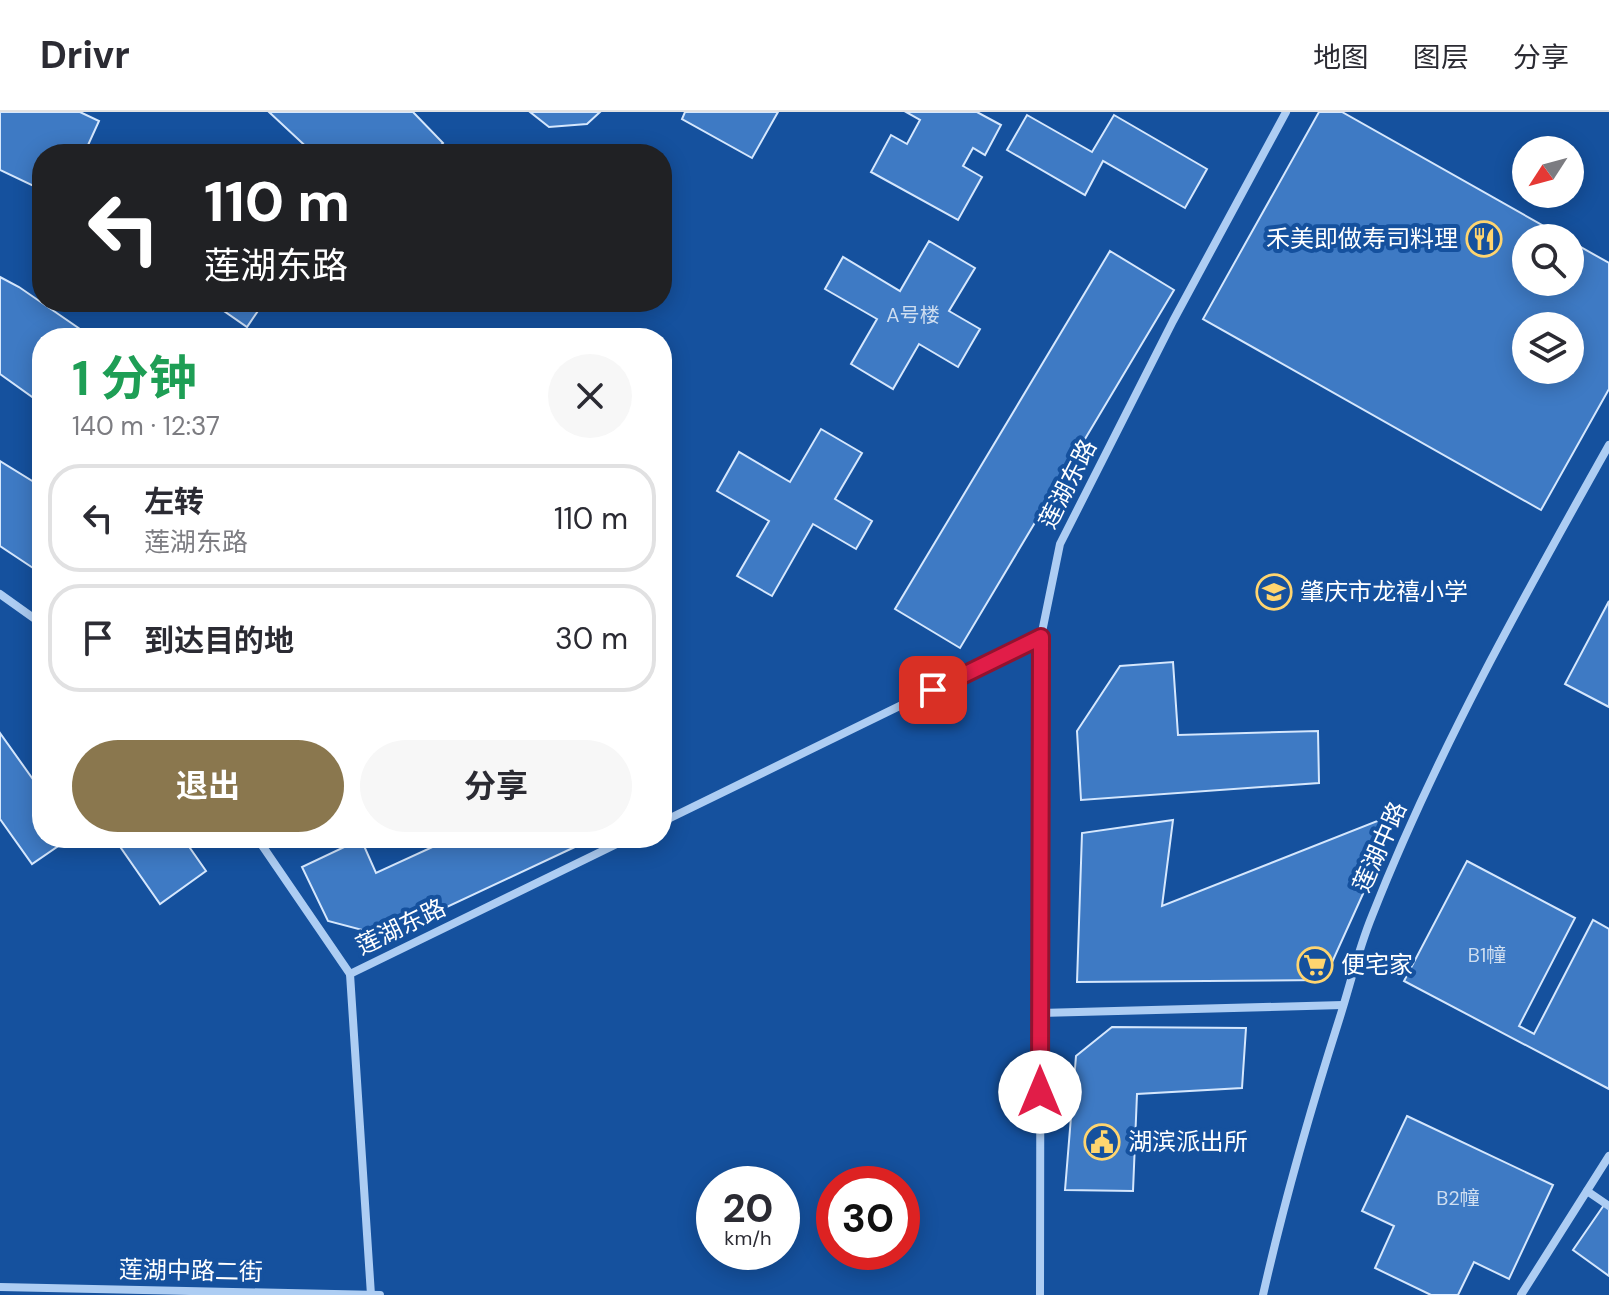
<!DOCTYPE html>
<html lang="zh">
<head>
<meta charset="utf-8">
<style>
	:root { --surface:#fff; --page:#f7f7f7; --text:#2b2b33; --muted:#7c7c81; --line:#e1e1e2; --accent:#8a774e }
	body { margin:0; font-family:"DM Sans","Noto Sans SC",sans-serif; background:var(--page); color:var(--text); height:100vh; display:flex; flex-direction:column; font-size:30px; white-space:nowrap }
	* { box-sizing:border-box; margin:0 }
	p { font-size:26px; color:var(--muted) }
	.icon { flex:none; width:44px; height:44px; fill:none; stroke:currentColor; stroke-width:2; stroke-linecap:round; stroke-linejoin:round }
	.map { position:relative; flex:1; overflow:hidden }
	.panel { position:absolute; left:32px; top:216px; width:640px; height:520px; display:flex; flex-direction:column; background:var(--surface); border-radius:32px; box-shadow:0 4px 20px #0003 }
	.panel>* { flex:none }
	.top-card { position:absolute; left:32px; top:32px; width:640px; height:168px; border-radius:32px; box-shadow:0 4px 20px #0003; background:#202124; color:#fff; overflow:hidden }
	.needle { width:52px; rotate:234deg }
	.controls { position:absolute; left:1512px; top:24px; display:grid; gap:16px }
	.controls a { display:grid; place-items:center; width:72px; height:72px; border-radius:50%; background:var(--surface); box-shadow:0 4px 20px #0003; font-size:40px }
	.speed { position:absolute; left:696px; top:1054px; display:flex; gap:16px; font-size:40px; font-weight:700; text-align:center }
	.speed>* { display:grid; place-content:center; width:104px; height:104px; border-radius:50%; background:var(--surface); box-shadow:0 4px 20px #0003; line-height:1 }
	.speed small { font-size:20px; font-weight:400 }
	.speed .limit { border:12px solid #d22; background:#fff; color:#111 }
	.pin { position:absolute; display:grid; place-items:center; width:68px; height:68px; color:#fff; margin:-34px; border-radius:16px; box-shadow:0 4px 12px #0006 }
	.me { position:absolute; width:88px; margin:-44px; rotate:0deg; stroke-linejoin:round; filter:drop-shadow(0 0 6px #0008) }
	.turn { display:flex; align-items:center; gap:28px; height:168px; padding:0 40px; font-size:36px }
	.turn .icon { width:104px; height:104px; stroke-width:2.5 }
	.turn b { display:block; font-size:56px; line-height:68px }
	.round { display:grid; place-items:center; flex:none; width:84px; height:84px; border-radius:42px; background:var(--page) }
	.head { display:flex; align-items:center; justify-content:space-between; height:136px; padding:0 40px }
	h1 { font-size:48px; font-weight:700; line-height:60px; color:#1e9e55 }
	.action { display:flex; gap:16px; margin-top:auto; padding:16px 40px }
	.action a { flex:1; height:92px; border-radius:48px; background:var(--accent); color:#fff; font-size:32px; font-weight:700; line-height:92px; text-align:center }
	.action a+a { background:var(--page); color:var(--text) }
	ul { padding:0; list-style:none }
	li { display:flex; align-items:center; gap:24px; height:108px; margin:0 16px 12px; padding:0 24px; border:4px solid var(--line); border-radius:32px }
	li div { flex:1 }
	li b { display:block; font-size:30px }
	li em { font-style:normal }
	header { display:flex; align-items:center; gap:48px; box-sizing:border-box; height:112px; padding:0 40px; background:var(--surface); border-bottom:2px solid var(--line) }
	header strong { font-size:38px }
	nav { display:flex; gap:44px; margin-inline-start:auto; font-size:28px }
	.map>svg:first-child { display:block }
</style>
</head>
<body>
<header>
<strong>Drivr</strong>
<nav><a>地图</a><a>图层</a><a>分享</a></nav>
</header>
<div class="map">
<svg width="1609" height="1183" viewBox="0 0 1609 1183">
	<rect width="100%" height="100%" fill="#15519e"/>
	<g fill="#3e7ac4" stroke="#d5e7fd" stroke-width="2" fill-rule="evenodd">
		<path d="M 0,0 L 80,0 L 99,9 L 84,42 L 42,42 L 42,78 L 0,58 Z"/>
		<path d="M 269,0 L 413,0 L 443,31 L 433,42 L 314,42 Z"/>
		<path d="M 530,0 L 600,0 L 587,12 L 549,15 Z"/>
		<path d="M 685,0 L 778,0 L 752,46 L 682,7 Z"/>
		<path d="M 906,0 L 977,0 L 1001,13 L 985,43 L 973,36 L 963,54 L 982,65 L 958,108 L 871,60 L 891,23 L 907,32 L 920,8 Z"/>
		<path d="M 1319,0 L 1342,0 L 1565,126 L 1526,126 L 1526,170 L 1570,170 L 1570,129 L 1609,151 L 1609,277 L 1541,398 L 1203,207 ZM 1526,214 L 1570,214 L 1570,258 L 1526,258 Z"/>
		<path d="M 1027,3 L 1092,40 L 1114,3 L 1207,57 L 1185,96 L 1103,49 L 1085,83 L 1007,38 Z"/>
		<path d="M 929,129 L 975,156 L 949,199 L 980,217 L 958,255 L 919,232 L 893,277 L 851,252 L 877,207 L 825,177 L 843,145 L 900,179 Z"/>
		<path d="M 1110,139 L 1174,178 L 960,536 L 895,497 Z"/>
		<path d="M 0,165 L 19,175 L 93,226 L 42,226 L 42,292 L 0,262 Z"/>
		<path d="M 211,190 L 264,190 L 247,215 Z"/>
		<path d="M 821,317 L 862,341 L 835,387 L 872,409 L 856,437 L 813,412 L 772,484 L 737,464 L 769,409 L 717,379 L 739,340 L 790,370 Z"/>
		<path d="M 0,349 L 42,375 L 42,462 L 0,434 Z"/>
		<path d="M 1609,489 L 1609,595 L 1565,572 Z"/>
		<path d="M 1173,550 L 1178,623 L 1318,619 L 1319,671 L 1081,688 L 1077,619 L 1120,554 Z"/>
		<path d="M 0,621 L 42,680 L 42,726 L 70,726 L 32,752 L 0,707 Z"/>
		<path d="M 1400,700 L 1324,868 L 1077,870 L 1082,721 L 1173,708 L 1162,794 Z"/>
		<path d="M 114,726 L 183,726 L 206,759 L 160,792 Z"/>
		<path d="M 452,726 L 594,726 L 385,824 L 328,809 L 302,755 L 361,727 L 376,761 Z"/>
		<path d="M 1467,749 L 1575,806 L 1519,914 L 1534,922 L 1593,808 L 1609,817 L 1609,977 L 1404,869 Z"/>
		<path d="M 1112,915 L 1246,916 L 1242,976 L 1137,982 L 1133,1079 L 1065,1078 L 1076,944 Z"/>
		<path d="M 1407,1004 L 1553,1073 L 1509,1167 L 1474,1150 L 1458,1183 L 1431,1183 L 1375,1156 L 1394,1114 L 1362,1099 Z"/>
		<path d="M 1604,1093 L 1609,1096 L 1609,1164 L 1573,1138 Z"/>
	</g>
	<g fill="none" stroke-linecap="round" stroke-linejoin="round">
		<g stroke="#adcdf3" stroke-width="8">
			<path d="M 0,482 L 42,512"/>
			<path d="M 662,710 L 1041,525"/>
			<path d="M 257,726 L 350,862"/>
			<path d="M 350,862 L 371,1183"/>
			<path d="M 350,862 L 629,726"/>
			<path d="M 1040,901 L 1343,893"/>
			<path d="M 1587,1079 L 1609,1094"/>
			<path d="M 0,1175 L 380,1183"/>
			<path d="M 1040,1183 L 1041,525 L 1060,432 L 1173,209 L 1286,0"/>
			<path d="M 1263,1183 C 1284,1090 1310,999 1339,908 C 1350,874 1358,838 1372,804 C 1436,641 1523,486 1609,333"/>
			<path d="M 1521,1183 L 1609,1044"/>
		</g>
	</g>
	<g fill="none" stroke-linecap="round" stroke-linejoin="round">
		<defs>
			<path id="route" d="M 933,578 L 1041,525 L 1040,980"/>
		</defs>
		<use href="#route" stroke="#92132f" stroke-width="20"/>
		<use href="#route" stroke="#e11d48" stroke-width="14"/>
	</g>
	<defs>
		<symbol id="restaurant-ring" viewBox="-11 -11 22 22"><circle r="9.5" fill="#15519e" stroke="#ffd56f" stroke-width="1.5"/><path d="M-5-6h1v4h1v-4h1v4h1v-4h1v5L-1.5 .5V6h-2V.5L-5-1ZM5-6V6H3V1.5H1.5Q1.5-4 5-6Z" fill="#ffd56f"/></symbol>
		<symbol id="school-ring" viewBox="-11 -11 22 22"><circle r="9.5" fill="#15519e" stroke="#ffd56f" stroke-width="1.5"/><path d="M0-5L7-2L0 1L-7-2ZM-4 1L0 2.5L4 1V4Q0 6-4 4Z" fill="#ffd56f"/></symbol>
		<symbol id="supermarket-ring" viewBox="-11 -11 22 22"><circle r="9.5" fill="#15519e" stroke="#ffd56f" stroke-width="1.5"/><path d="M-6-5.5h2.5l.6 2H6L4.5 2H-2.5L-4.4-4H-6ZM-1.5 3.2a1.3 1.3 0 1 0 .1 0ZM3 3.2a1.3 1.3 0 1 0 .1 0Z" fill="#ffd56f"/></symbol>
		<symbol id="civic-ring" viewBox="-11 -11 22 22"><circle r="9.5" fill="#15519e" stroke="#ffd56f" stroke-width="1.5"/><path d="M-.6-6.5H3V-4.5H.6V-3L4-1V1h2V6H-6V1h2V-1L-.6-3ZM-1.2 2.5V6h2.4V2.5Z" fill="#ffd56f"/></symbol>
	</defs>
	<g fill-rule="evenodd">
		<use href="#restaurant-ring" x="1464" y="107" width="40" height="40"/>
		<use href="#school-ring" x="1254" y="460" width="40" height="40"/>
		<use href="#supermarket-ring" x="1295" y="833" width="40" height="40"/>
		<use href="#civic-ring" x="1082" y="1010" width="40" height="40"/>
	</g>
	<g text-anchor="middle" stroke-width="8" stroke-linejoin="round" paint-order="stroke">
		<g font-size="20" fill="#cfdef0">
			<text x="913" y="210">A号楼</text>
			<text x="1487" y="850">B1幢</text>
			<text x="1458" y="1093">B2幢</text>
		</g>
		<g font-size="24" fill="#fff" stroke="#15519e" text-anchor="start">
			<text x="1458" y="135" text-anchor="end">禾美即做寿司料理</text>
			<text x="1300" y="488">肇庆市龙禧小学</text>
			<text x="1341" y="861">便宅家</text>
			<text x="1128" y="1038">湖滨派出所</text>
		</g>
		<g font-size="24" fill="#fff" stroke="#15519e">
			<text transform="translate(1068 372) rotate(-63)" y="8">莲湖东路</text>
			<text transform="translate(1380 735) rotate(-66)" y="8">莲湖中路</text>
			<text transform="translate(401 815) rotate(-26)" y="8">莲湖东路</text>
			<text transform="translate(191 1159) rotate(1)" y="8">莲湖中路二街</text>
		</g>
	</g>
</svg>
<div class="controls">
<a><svg class="needle" viewBox="-14 -14 28 28"><path d="M0-13l5 13h-10z" fill="#e53935"/><path d="M0 13l5-13h-10z" fill="#7c7c81"/></svg></a>
<a><svg class="icon" aria-label="search" viewBox="0 0 24 24"><circle cx="10" cy="10" r="6"/><path d="M15 15l6 6"/></svg></a>
<a><svg class="icon" aria-label="layers" viewBox="0 0 24 24"><path d="M12 4l9 5-9 5-9-5zM3 14l9 5 9-5"/></svg></a>
</div>
<div class="speed"><div>20<small>km/h</small></div><div class="limit">30</div></div>
<div class="pin" style="left:933px;top:578px;background:#d93025"><svg class="icon" aria-label="arrive" viewBox="0 0 24 24"><path d="M6 21V4h12l-3 4 3 4H6"/></svg></div>
<svg class="me" style="left:1040px;top:980px" viewBox="-20 -20 40 40"><circle r="19" fill="#fff"/><path d="M0-13L10 11 0 6-10 11z" fill="#e11d48"/></svg>
<div class="top-card">
<div class="turn"><svg class="icon" aria-label="left" viewBox="0 0 24 24"><path d="M17 20v-9H6M10 6l-5 5 5 5"/></svg><div><b>110 m</b>莲湖东路</div></div>
</div>
<section class="panel">
<div class="head"><div><h1>1 分钟</h1><p>140 m · 12:37</p></div><a class="round"><svg class="icon" aria-label="close" viewBox="0 0 24 24"><path d="M6 6l12 12M18 6L6 18"/></svg></a></div>
<ul>
<li><svg class="icon" aria-label="left" viewBox="0 0 24 24"><path d="M17 20v-9H6M10 6l-5 5 5 5"/></svg><div><b>左转</b><p>莲湖东路</p></div><em>110 m</em></li>
<li><svg class="icon" aria-label="arrive" viewBox="0 0 24 24"><path d="M6 21V4h12l-3 4 3 4H6"/></svg><div><b>到达目的地</b></div><em>30 m</em></li>
</ul>
<div class="action"><a>退出</a><a>分享</a></div>
</section>
</div>
</body>
</html>
